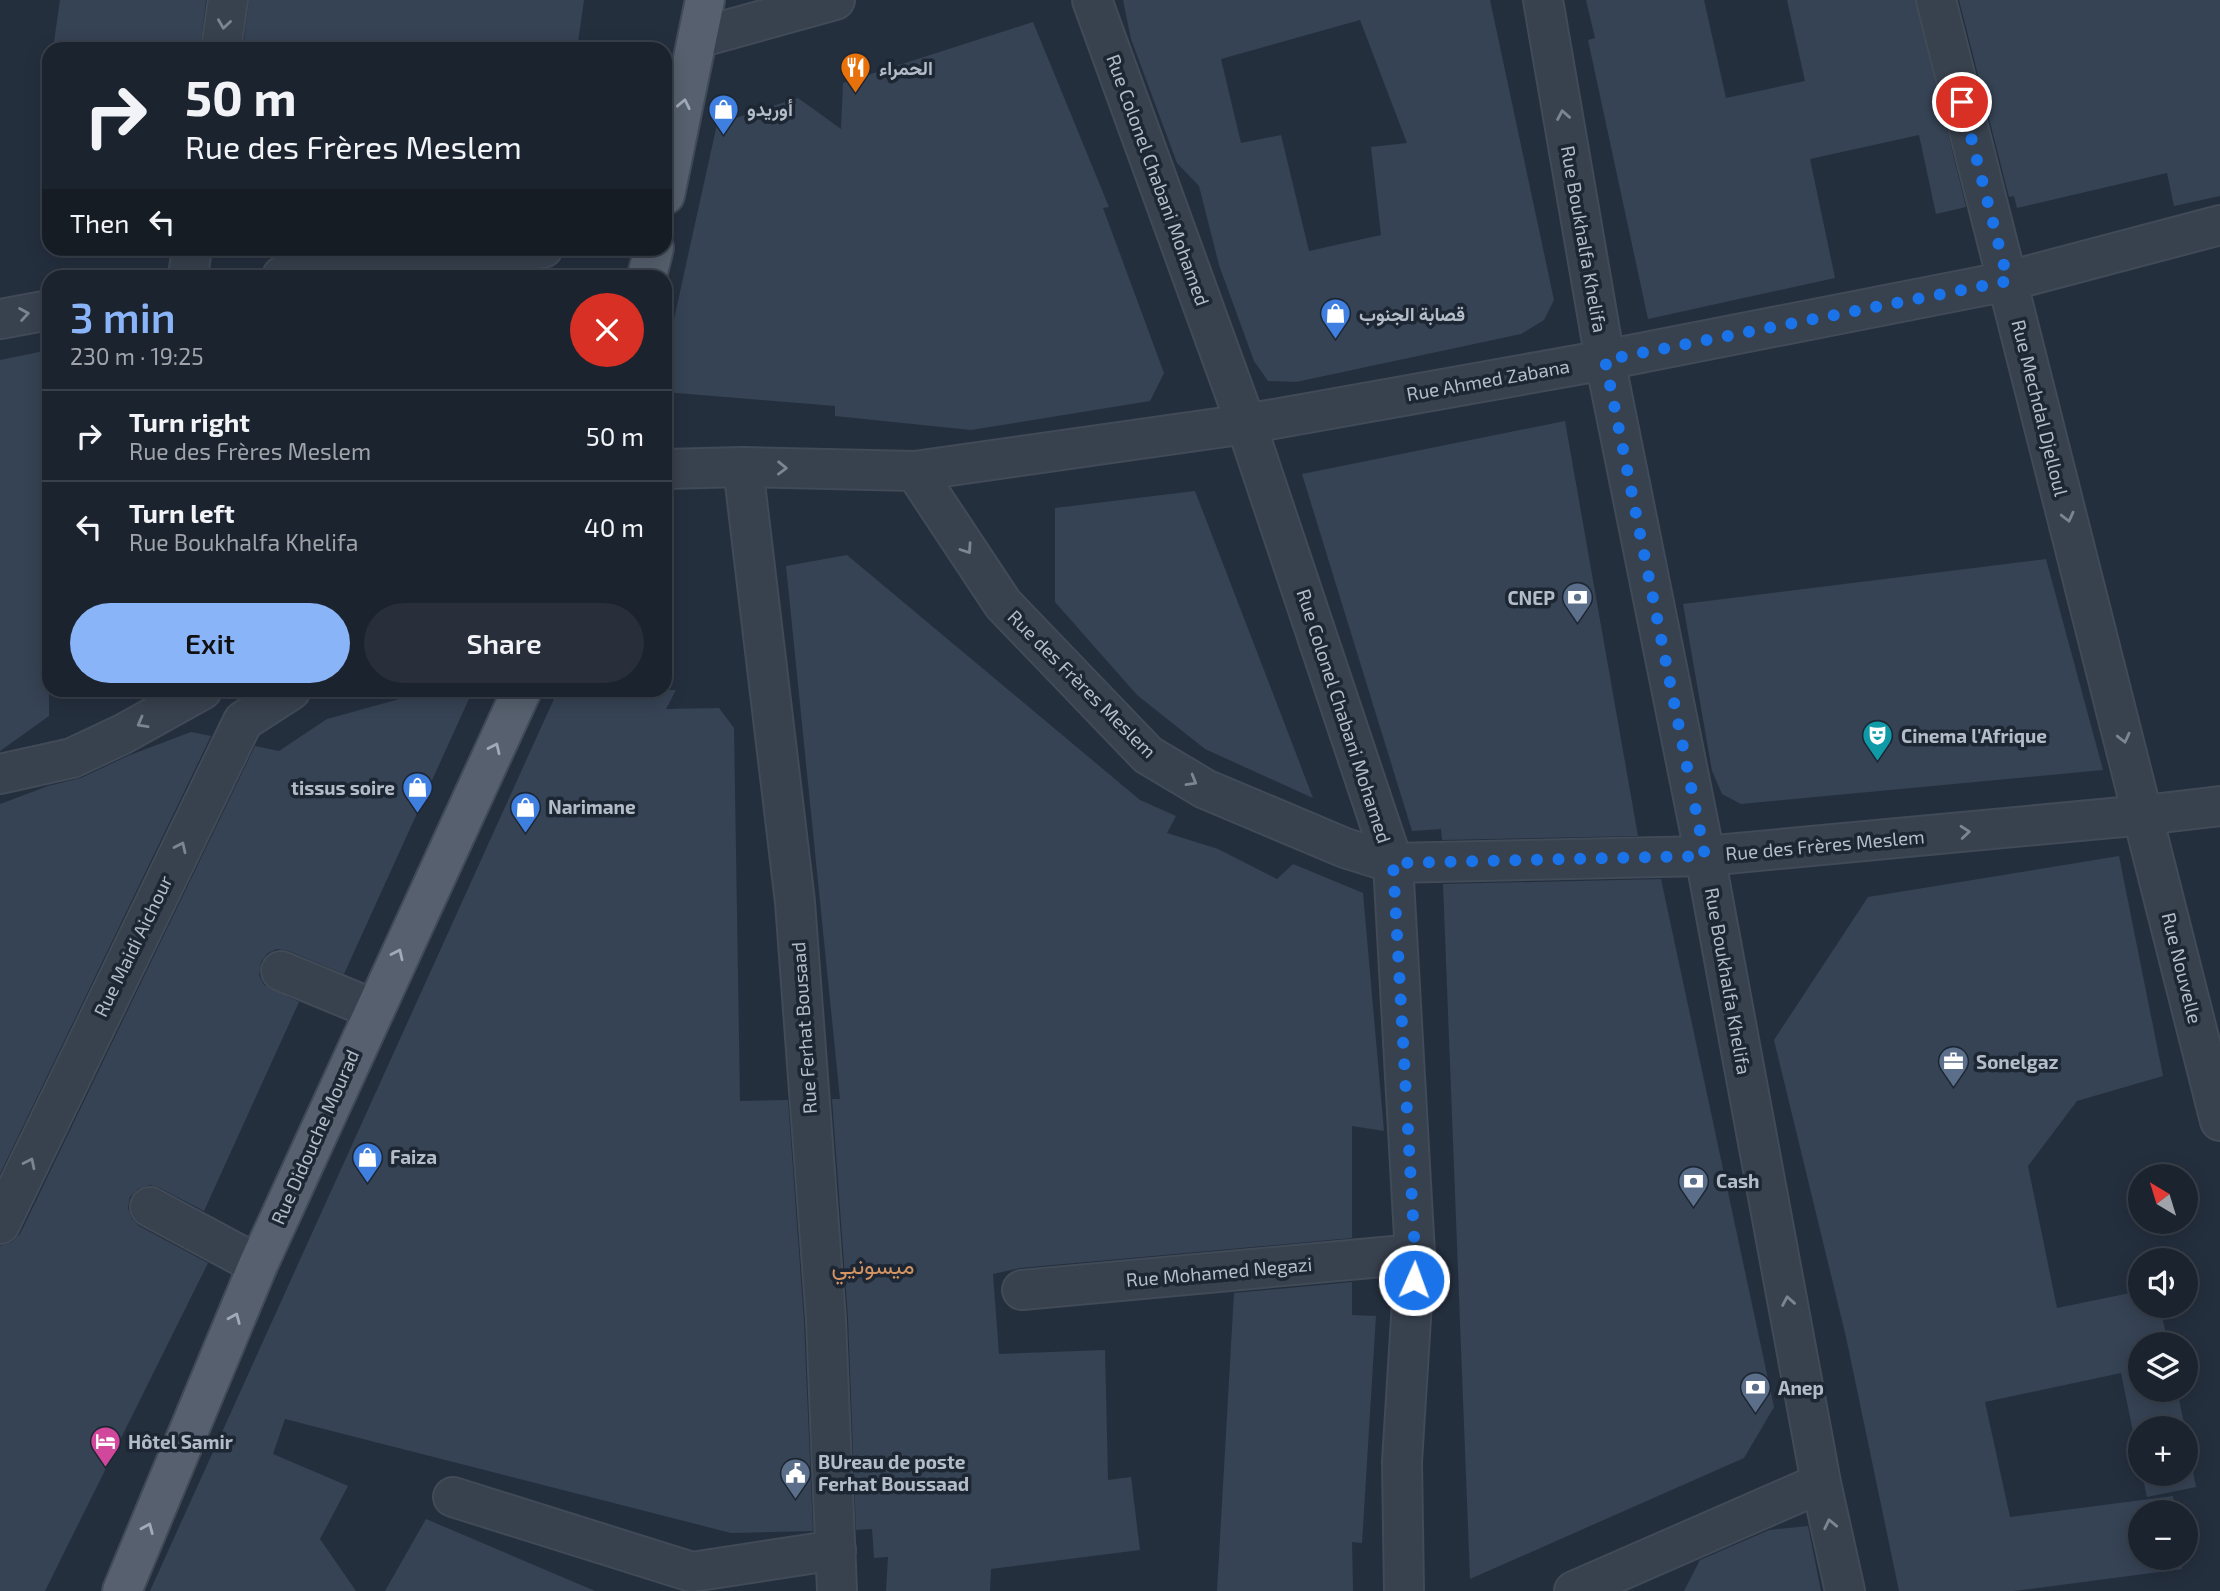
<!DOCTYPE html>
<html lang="en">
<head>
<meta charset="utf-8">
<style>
	:root { --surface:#1b232e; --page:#282f3a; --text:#f1f3f6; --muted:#a0a4aa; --line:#39404a; --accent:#8ab4f8 }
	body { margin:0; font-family:"Exo 2",Vazirmatn,sans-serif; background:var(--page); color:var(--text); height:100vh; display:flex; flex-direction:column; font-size:26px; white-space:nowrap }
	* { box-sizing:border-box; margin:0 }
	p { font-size:23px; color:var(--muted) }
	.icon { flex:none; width:38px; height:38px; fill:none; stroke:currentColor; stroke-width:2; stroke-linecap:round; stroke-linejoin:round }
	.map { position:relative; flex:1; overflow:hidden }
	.drawer { position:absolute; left:42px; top:270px; width:630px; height:427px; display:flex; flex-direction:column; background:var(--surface); border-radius:21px; box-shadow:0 4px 18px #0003,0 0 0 2px var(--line) }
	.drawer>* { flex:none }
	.top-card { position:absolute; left:42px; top:42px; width:630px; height:214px; border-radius:21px; box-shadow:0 4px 18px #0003,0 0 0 2px var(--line); background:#1b232e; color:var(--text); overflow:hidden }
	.needle { width:46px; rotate:322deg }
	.buttons { position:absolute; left:2128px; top:1164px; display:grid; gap:14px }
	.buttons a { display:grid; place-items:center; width:70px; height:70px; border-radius:50%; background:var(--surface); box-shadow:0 4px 18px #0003,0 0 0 2px var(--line); font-size:35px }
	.pin { position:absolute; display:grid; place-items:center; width:60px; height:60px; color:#fff; margin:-30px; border:4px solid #fff; border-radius:50%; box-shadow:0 2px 7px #0007 }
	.me { position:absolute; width:77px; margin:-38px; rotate:2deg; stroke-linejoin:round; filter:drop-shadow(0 0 5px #0008) }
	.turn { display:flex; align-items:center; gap:24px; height:147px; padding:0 28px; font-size:32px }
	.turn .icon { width:91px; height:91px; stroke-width:2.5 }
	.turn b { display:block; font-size:49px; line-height:60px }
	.then { display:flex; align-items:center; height:66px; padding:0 28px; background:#0003; gap:14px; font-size:26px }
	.round { display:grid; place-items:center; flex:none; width:74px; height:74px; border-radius:37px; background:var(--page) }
	.head { display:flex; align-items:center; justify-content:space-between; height:119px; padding:0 28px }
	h1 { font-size:42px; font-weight:600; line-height:52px; color:var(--accent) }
	.button { display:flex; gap:14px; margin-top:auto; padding:14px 28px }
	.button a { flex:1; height:80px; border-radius:42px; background:var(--accent); color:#111; font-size:28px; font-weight:600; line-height:80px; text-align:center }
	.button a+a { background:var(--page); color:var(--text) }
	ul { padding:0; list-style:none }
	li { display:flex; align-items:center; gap:21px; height:91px; padding:0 28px; border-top:2px solid var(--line) }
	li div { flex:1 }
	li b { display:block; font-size:26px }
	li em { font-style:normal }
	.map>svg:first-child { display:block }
</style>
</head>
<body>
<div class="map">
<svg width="2220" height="1591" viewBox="0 0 2220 1591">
	<rect width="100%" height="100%" fill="#242f3e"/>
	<g fill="#364354" fill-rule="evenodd">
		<path d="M 60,0 L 206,0 L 200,49 L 53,49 Z"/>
		<path d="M 249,0 L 584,0 L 577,49 L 243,49 Z"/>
		<path d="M 1123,0 L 1490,0 L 1554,300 L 1544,320 L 1521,334 L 1296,382 L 1268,381 L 1254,361 L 1219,265 L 1199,186 L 1177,163 L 1131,39 ZM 1360,20 L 1407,143 L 1371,147 L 1381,235 L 1309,251 L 1281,135 L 1241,143 L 1221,59 Z"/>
		<path d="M 1586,0 L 1704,0 L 1726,98 L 1805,81 L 1787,0 L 1915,0 L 1966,207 L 1936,214 L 1919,135 L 1810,159 L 1835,278 L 1648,319 L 1588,40 L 1595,38 Z"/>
		<path d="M 1959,0 L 2220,0 L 2220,196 L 2174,206 L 2167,173 L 2017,208 L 2014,196 L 2009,197 Z"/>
		<path d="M 1033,22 L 1109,207 L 1103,208 L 1164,373 L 1150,401 L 971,430 L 835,416 L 835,406 L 665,392 L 665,360 L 717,124 L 798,98 L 841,129 L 843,83 Z"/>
		<path d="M 49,350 L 49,716 L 0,751 L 0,360 Z"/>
		<path d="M 1565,421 L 1638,836 L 1442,840 L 1441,829 L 1412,831 L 1302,474 Z"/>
		<path d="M 1195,491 L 1287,730 L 1313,798 L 1205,749 L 1137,695 L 1055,602 L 1055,508 Z"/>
		<path d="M 847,555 L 1140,800 L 1176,816 L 1167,833 L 1218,849 L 1277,879 L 1293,864 L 1363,893 L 1384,1131 L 1352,1126 L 1352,1238 L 1020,1268 L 993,1274 L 999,1354 L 1105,1350 L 1108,1480 L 1131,1477 L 1140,1550 L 991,1569 L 990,1591 L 886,1591 L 888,1557 L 874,1558 L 872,1529 L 856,1530 L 848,1318 L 832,1099 L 840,1099 L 786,566 Z"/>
		<path d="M 2046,559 L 2103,770 L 1741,804 L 1722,794 L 1712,771 L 1683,604 Z"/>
		<path d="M 432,690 L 473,690 L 344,974 L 289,951 L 277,949 L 268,953 L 261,962 L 259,975 L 264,985 L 299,1002 L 204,1211 L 160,1188 L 150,1185 L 138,1189 L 130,1197 L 128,1208 L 132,1219 L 139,1226 L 208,1263 L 45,1591 L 0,1591 L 0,1246 L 12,1242 L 20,1234 L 255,746 L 279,751 L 327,719 Z"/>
		<path d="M 558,690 L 676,690 L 666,709 L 719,708 L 734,728 L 740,1101 L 788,1100 L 804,1321 L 813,1531 L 731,1533 L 285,1419 L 273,1454 L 348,1486 L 320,1539 L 356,1591 L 150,1591 Z"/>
		<path d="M 191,732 L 211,736 L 0,1174 L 0,804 L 48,786 L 81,778 L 130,755 Z"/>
		<path d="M 2119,856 L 2163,1076 L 2077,1101 L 2028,1166 L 2057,1308 L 2140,1291 L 2140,1306 L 2160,1306 L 2168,1344 L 2140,1344 L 2140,1390 L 2177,1390 L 2185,1428 L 2140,1428 L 2140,1466 L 2121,1373 L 1985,1402 L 2010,1517 L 2173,1496 L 2175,1512 L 2140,1512 L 2140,1558 L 2181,1558 L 2182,1569 L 2014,1591 L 1899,1591 L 1846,1337 L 1774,1040 L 1868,897 Z"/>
		<path d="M 1661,879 L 1774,1407 L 1744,1458 L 1470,1579 L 1443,884 Z"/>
		<path d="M 1352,1282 L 1352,1315 L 1376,1316 L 1362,1543 L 1352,1542 L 1353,1591 L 1217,1591 L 1234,1293 Z"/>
		<path d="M 2186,1434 L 2196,1487 L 2147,1497 L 2142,1474 L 2186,1474 Z"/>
		<path d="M 426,1519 L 595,1591 L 385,1591 Z"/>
		<path d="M 1808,1526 L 1821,1591 L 1684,1591 L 1700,1560 L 1769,1530 Z"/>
	</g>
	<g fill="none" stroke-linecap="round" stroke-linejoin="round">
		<defs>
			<path id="pedestrian" d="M 915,471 L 1246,424"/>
			<g id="minor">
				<path d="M 1092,0 L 1246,424 L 1393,863 L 1415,1254 L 1402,1462 L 1404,1591"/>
				<path d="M 1543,0 L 1605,360 L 1705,856 L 1821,1483 L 1845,1591"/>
				<path d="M 1936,0 L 2220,1121"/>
				<path d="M 221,49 L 228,0"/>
				<path d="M 188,276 L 192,248"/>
				<path d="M 282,276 L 543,248"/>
				<path d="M 0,319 L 49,310"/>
				<path d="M 1246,424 L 1605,360 L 2008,281 L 2220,225"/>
				<path d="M 743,467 L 795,902 L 826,1320 L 837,1591"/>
				<path d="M 281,971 L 373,1009"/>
				<path d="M 150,1207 L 258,1265"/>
				<path d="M 0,1224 L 243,721 L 291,690"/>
				<path d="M 1022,1290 L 1415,1254"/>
				<path d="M 453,1497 L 692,1572 L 836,1550"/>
				<path d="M 1574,1591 L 1821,1483"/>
			</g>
			<g id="tertiary">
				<path d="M 698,38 L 835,0"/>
				<path d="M 665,469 L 743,467 L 915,471 L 1003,604 L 1148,755 L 1205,789 L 1345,848 L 1393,863 L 1705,856 L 2144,815 L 2220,806"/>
				<path d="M 0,774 L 72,758 L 123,734 L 202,690"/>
			</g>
			<g id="primary">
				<path d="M 665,195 L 705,0"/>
				<path d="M 647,276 L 654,248"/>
				<path d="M 122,1591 L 258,1265 L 522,690"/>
			</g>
		</defs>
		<use href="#pedestrian" stroke="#414a57" stroke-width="42"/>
		<use href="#minor" stroke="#414a57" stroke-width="42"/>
		<use href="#tertiary" stroke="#414a57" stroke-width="42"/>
		<use href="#primary" stroke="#414a57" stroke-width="42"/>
		<use href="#pedestrian" stroke="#38414e" stroke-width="38"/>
		<use href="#minor" stroke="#38414e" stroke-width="38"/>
		<use href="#tertiary" stroke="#38414e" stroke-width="38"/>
		<use href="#primary" stroke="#56606e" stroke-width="38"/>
	</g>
	<defs><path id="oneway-chevron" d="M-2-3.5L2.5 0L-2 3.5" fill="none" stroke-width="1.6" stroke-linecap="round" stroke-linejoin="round" transform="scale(1.75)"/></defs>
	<g stroke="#7c8592">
		<use href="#oneway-chevron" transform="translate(224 24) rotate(98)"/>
		<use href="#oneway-chevron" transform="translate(1563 115) rotate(-100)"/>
		<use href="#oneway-chevron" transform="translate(24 314) rotate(-9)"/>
		<use href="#oneway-chevron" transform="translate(782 468) rotate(1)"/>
		<use href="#oneway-chevron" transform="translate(2068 517) rotate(76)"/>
		<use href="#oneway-chevron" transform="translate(967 549) rotate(56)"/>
		<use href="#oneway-chevron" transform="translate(142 723) rotate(151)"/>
		<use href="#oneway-chevron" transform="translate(2124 738) rotate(76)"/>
		<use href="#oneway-chevron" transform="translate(1192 781) rotate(30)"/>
		<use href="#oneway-chevron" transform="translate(1965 832) rotate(-5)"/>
		<use href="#oneway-chevron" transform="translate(181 847) rotate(-65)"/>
		<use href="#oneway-chevron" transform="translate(30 1163) rotate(-64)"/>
		<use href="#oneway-chevron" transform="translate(1788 1301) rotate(-100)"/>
		<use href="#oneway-chevron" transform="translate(1830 1524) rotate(-102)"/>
	</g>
	<g stroke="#a1aab7">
		<use href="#oneway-chevron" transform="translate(684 104) rotate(-78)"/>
		<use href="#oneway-chevron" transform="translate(495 748) rotate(-65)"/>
		<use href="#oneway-chevron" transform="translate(398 954) rotate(-65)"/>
		<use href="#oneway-chevron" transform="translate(235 1318) rotate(-67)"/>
		<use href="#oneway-chevron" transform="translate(148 1528) rotate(-67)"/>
	</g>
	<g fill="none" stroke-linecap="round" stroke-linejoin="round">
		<path stroke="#1a73e8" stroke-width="12" stroke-dasharray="0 21.6" d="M 1414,1280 L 1415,1254 L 1393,863 L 1705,856 L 1605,360 L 2008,281 L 1962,102"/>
	</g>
	<defs>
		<symbol id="restaurant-pin" viewBox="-11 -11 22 30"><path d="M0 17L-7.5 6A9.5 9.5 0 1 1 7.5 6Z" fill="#e8710a" stroke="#1d2633"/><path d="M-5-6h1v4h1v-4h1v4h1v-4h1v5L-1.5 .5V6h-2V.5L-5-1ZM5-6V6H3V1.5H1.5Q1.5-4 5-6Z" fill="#fff"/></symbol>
		<symbol id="shop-pin" viewBox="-11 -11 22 30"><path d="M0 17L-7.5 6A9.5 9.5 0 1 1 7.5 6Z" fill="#3f7fe0" stroke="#1d2633"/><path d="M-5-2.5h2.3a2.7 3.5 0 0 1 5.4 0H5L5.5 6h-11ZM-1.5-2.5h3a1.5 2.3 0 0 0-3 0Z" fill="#fff"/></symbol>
		<symbol id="bank-pin" viewBox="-11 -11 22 30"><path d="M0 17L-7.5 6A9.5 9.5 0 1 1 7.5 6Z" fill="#5c6f8a" stroke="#1d2633"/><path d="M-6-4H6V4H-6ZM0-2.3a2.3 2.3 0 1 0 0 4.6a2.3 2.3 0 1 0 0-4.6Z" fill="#fff"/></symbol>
		<symbol id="theatre-pin" viewBox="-11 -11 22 30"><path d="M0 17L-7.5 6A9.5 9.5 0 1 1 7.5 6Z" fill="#0f9aa8" stroke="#1d2633"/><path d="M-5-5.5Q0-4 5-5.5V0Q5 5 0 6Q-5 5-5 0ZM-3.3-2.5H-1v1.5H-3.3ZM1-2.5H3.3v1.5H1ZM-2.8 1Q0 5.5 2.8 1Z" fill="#fff"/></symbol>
		<symbol id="office-pin" viewBox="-11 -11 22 30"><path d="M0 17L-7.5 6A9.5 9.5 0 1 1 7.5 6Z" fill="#5c6f8a" stroke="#1d2633"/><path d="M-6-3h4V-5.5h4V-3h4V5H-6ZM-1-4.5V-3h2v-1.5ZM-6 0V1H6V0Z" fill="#fff"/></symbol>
		<symbol id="hotel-pin" viewBox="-11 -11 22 30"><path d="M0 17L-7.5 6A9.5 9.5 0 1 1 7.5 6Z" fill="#d1479c" stroke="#1d2633"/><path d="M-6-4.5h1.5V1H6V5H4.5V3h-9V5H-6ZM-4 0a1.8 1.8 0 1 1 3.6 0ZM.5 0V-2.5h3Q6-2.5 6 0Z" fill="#fff"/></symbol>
		<symbol id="civic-pin" viewBox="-11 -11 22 30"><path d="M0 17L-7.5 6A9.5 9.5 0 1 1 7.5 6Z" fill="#5c6f8a" stroke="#1d2633"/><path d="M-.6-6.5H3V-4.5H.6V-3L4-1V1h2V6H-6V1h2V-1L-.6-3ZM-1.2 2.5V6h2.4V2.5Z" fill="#fff"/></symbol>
	</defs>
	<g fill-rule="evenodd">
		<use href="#restaurant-pin" x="838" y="50" width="35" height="47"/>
		<use href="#shop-pin" x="706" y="92" width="35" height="47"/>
		<use href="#shop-pin" x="1318" y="296" width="35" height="47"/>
		<use href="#bank-pin" x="1560" y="580" width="35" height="47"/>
		<use href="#theatre-pin" x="1860" y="718" width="35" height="47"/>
		<use href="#shop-pin" x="400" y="770" width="35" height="47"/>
		<use href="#shop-pin" x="508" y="790" width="35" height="47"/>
		<use href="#office-pin" x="1936" y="1044" width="35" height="47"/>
		<use href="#shop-pin" x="350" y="1140" width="35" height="47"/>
		<use href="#bank-pin" x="1676" y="1164" width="35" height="47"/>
		<use href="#bank-pin" x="1738" y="1370" width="35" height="47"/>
		<use href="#hotel-pin" x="88" y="1424" width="35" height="47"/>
		<use href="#civic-pin" x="778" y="1456" width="35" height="47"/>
	</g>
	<g text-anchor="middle" stroke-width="7" stroke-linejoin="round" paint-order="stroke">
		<g font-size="19" font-weight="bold" fill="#b4bcc9" stroke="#1d2633" text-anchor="start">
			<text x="879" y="75">الحمراء</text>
			<text x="747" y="116">أوريدو</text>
			<text x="1359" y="321">قصابة الجنوب</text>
			<text x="1555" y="605" text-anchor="end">CNEP</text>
			<text x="1901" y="743">Cinema l'Afrique</text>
			<text x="395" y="795" text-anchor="end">tissus soire</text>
			<text x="548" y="814">Narimane</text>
			<text x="1976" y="1069">Sonelgaz</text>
			<text x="390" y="1164">Faiza</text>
			<text x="1716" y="1188">Cash</text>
			<text x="1778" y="1395">Anep</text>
			<text x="128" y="1449">Hôtel Samir</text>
			<text x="818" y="1469">BUreau de poste<tspan x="818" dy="22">Ferhat Boussaad</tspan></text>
		</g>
		<g font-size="19" fill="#b4bcc9" stroke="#1d2633">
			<text transform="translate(1158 180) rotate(70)" y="7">Rue Colonel Chabani Mohamed</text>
			<text transform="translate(1584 239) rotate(80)" y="7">Rue Boukhalfa Khelifa</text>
			<text transform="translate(1488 380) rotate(-10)" y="7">Rue Ahmed Zabana</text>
			<text transform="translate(2040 408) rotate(76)" y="7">Rue Mechdal Djelloul</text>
			<text transform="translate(1082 684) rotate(45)" y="7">Rue des Frères Meslem</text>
			<text transform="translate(1344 716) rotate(72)" y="7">Rue Colonel Chabani Mohamed</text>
			<text transform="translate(1825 845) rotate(-5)" y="7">Rue des Frères Meslem</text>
			<text transform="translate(133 946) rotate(-64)" y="7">Rue Maidi Aichour</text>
			<text transform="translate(2182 968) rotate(76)" y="7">Rue Nouvelle</text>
			<text transform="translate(1728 981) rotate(80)" y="7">Rue Boukhalfa Khelifa</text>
			<text transform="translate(804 1028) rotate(-94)" y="7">Rue Ferhat Bousaad</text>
			<text transform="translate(315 1137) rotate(-66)" y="7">Rue Didouche Mourad</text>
			<text transform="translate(1219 1272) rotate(-5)" y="7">Rue Mohamed Negazi</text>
		</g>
		<g font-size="23" fill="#d59563" stroke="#1d2633">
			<text x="873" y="1274">ميسونيي</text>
		</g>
	</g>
</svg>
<div class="buttons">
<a><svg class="needle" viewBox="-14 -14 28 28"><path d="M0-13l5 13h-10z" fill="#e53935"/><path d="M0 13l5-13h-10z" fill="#a0a4aa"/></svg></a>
<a><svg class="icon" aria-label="sound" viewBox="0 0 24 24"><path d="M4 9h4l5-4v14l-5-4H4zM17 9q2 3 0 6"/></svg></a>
<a><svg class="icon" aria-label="layers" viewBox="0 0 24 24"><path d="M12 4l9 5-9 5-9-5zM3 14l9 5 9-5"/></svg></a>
<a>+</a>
<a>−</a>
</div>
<div class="pin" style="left:1962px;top:102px;background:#d93025"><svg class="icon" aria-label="arrive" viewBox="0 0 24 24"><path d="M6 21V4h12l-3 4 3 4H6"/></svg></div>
<svg class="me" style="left:1414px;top:1280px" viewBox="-20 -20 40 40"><circle r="17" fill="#1a73e8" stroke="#fff" stroke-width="3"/><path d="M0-11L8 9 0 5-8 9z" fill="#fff"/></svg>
<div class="top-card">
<div class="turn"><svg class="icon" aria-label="right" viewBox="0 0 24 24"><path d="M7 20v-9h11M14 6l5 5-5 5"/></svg><div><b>50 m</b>Rue des Frères Meslem</div></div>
<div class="then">Then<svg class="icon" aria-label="left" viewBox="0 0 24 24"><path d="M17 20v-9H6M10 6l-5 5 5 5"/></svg></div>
</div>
<section class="drawer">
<div class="head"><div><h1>3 min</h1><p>230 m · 19:25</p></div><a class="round" style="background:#d93025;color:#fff"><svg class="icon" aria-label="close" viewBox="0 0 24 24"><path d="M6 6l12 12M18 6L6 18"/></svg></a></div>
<ul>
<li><svg class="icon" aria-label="right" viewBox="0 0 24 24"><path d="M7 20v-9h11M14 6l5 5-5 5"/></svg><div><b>Turn right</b><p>Rue des Frères Meslem</p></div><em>50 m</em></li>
<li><svg class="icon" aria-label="left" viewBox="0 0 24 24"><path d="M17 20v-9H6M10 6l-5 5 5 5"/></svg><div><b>Turn left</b><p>Rue Boukhalfa Khelifa</p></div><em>40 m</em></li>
</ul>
<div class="button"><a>Exit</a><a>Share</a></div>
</section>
</div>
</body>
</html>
